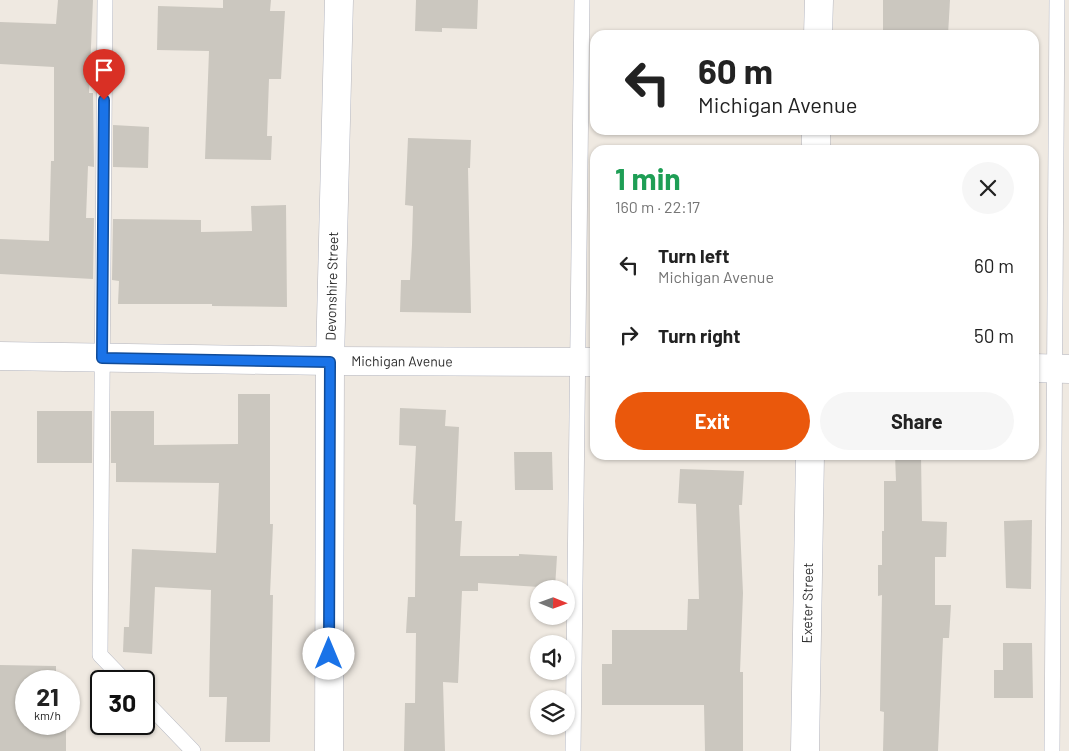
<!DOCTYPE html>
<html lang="en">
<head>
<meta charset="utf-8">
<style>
	:root { --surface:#fff; --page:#f6f6f6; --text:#222; --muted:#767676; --accent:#ea580c }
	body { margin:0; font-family:Barlow,sans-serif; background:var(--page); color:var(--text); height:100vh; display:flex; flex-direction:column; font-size:19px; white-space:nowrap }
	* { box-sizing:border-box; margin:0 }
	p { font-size:16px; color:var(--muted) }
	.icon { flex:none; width:28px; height:28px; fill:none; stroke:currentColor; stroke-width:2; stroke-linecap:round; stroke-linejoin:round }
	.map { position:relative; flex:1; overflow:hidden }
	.sheet { position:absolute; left:590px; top:145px; width:449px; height:315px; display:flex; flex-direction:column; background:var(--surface); border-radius:15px; box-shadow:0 1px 4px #0004 }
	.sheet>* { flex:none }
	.guide { position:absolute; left:590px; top:30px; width:449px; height:105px; border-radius:15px; box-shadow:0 1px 4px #0004; background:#fff; color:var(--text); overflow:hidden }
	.needle { width:32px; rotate:91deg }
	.buttons { position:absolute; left:530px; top:580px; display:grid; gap:10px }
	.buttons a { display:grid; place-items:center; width:45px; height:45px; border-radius:50%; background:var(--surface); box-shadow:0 1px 4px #0004; font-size:25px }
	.speed { position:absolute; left:15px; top:670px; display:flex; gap:10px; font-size:25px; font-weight:700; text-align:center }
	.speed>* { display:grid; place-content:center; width:65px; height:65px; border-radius:50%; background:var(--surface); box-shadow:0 1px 4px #0004; line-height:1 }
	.speed small { font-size:12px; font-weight:400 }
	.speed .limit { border:2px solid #111; border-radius:8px; background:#fff; color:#111 }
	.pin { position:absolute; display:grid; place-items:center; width:42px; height:42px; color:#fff; margin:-51px -21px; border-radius:50% 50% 50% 0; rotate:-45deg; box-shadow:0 0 5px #0007 }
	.pin .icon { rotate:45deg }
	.me { position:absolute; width:55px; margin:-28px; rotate:0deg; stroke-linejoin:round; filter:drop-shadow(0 0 4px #0008) }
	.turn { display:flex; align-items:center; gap:18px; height:105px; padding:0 25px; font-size:22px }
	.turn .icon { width:65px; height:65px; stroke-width:2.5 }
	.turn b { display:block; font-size:35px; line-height:42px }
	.round { display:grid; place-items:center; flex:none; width:52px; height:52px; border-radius:26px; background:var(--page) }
	.headline { display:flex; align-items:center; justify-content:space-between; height:85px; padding:0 25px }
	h1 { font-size:30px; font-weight:700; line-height:38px; color:#1e9e55 }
	.button { display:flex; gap:10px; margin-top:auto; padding:10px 25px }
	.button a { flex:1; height:58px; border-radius:30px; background:var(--accent); color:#fff; font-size:20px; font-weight:700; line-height:58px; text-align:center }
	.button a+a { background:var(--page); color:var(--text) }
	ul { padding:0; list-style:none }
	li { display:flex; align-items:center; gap:15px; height:70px; padding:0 25px }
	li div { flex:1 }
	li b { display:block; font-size:19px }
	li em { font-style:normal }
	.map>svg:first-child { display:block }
</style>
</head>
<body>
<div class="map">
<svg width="1069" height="751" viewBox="0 0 1069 751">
	<rect width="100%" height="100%" fill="#efe9e1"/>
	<g fill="#cbc7bf">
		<path d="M 58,0 L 93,0 L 89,93 L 93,93 L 94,167 L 88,166 L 86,218 L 94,218 L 93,279 L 0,274 L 0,239 L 49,241 L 51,161 L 54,161 L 54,67 L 0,64 L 0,22 L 56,24 Z"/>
		<path d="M 223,0 L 271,0 L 270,11 L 285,11 L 281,79 L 269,79 L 267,136 L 272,136 L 271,160 L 205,159 L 209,51 L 157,50 L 158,6 L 223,8 Z"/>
		<path d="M 416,0 L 478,0 L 477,29 L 442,28 L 442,32 L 415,31 Z"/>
		<path d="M 883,0 L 950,0 L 948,35 L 883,35 Z"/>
		<path d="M 113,125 L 149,127 L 148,168 L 113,167 Z"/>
		<path d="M 408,138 L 471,140 L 470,168 L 468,168 L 471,313 L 400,312 L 401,280 L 410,280 L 412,245 L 413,206 L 405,205 Z"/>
		<path d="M 286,205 L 287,307 L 212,306 L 212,304 L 118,304 L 119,281 L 112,280 L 113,219 L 201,220 L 201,232 L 252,231 L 251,206 Z"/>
		<path d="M 238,394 L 270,394 L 270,524 L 273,524 L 270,595 L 273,595 L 270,742 L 225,742 L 227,697 L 209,697 L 211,590 L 155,587 L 152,654 L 123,652 L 124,627 L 129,627 L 132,549 L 216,553 L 219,483 L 116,482 L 116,463 L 111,463 L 111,411 L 154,411 L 154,445 L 238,444 Z"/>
		<path d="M 400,408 L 446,410 L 445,426 L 459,427 L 455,521 L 462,521 L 460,556 L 519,556 L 519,554 L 557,556 L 555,588 L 478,583 L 478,591 L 462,591 L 458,683 L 443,682 L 445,751 L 404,751 L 405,703 L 415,703 L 416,633 L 406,633 L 408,597 L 415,597 L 416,505 L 413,504 L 416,446 L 399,445 Z"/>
		<rect x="37" y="411" width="55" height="52"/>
		<path d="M 514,452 L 552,452 L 553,490 L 515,490 Z"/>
		<path d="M 895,455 L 921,455 L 922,521 L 947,522 L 946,557 L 935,557 L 935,605 L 951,605 L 949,638 L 943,638 L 938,751 L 883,751 L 884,712 L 880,711 L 882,595 L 878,596 L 878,565 L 882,565 L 882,531 L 884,531 L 884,481 L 896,481 Z"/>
		<path d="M 680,469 L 744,471 L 742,505 L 739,505 L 743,593 L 740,672 L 743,672 L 743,751 L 705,751 L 704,705 L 602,705 L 602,664 L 612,664 L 612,630 L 687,630 L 688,599 L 699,599 L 696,504 L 678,503 Z"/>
		<path d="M 1032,520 L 1031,589 L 1006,588 L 1004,521 Z"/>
		<path d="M 1003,643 L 1032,643 L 1033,698 L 994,698 L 994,670 L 1003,670 Z"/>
		<path d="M 0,665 L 56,666 L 56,681 L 26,681 L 26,724 L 66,724 L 66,751 L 0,751 Z"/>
	</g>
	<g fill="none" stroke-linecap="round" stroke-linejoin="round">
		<defs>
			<g id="service">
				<path d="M 105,0 L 100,655 L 125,681"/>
				<path d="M 144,700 L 193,751"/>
				<path d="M 573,751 L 582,0"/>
				<path d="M 1052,751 L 1057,0"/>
			</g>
			<g id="minor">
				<path d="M 818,35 L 819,0"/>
				<path d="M 816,150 L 816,130"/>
				<path id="s1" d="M 0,356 L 330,361 L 595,362"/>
				<path d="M 1034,368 L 1069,369"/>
				<path id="s2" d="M 329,751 L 330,361 L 339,0"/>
				<path id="s3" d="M 805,751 L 810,455"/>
			</g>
		</defs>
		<use href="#service" stroke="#b4b6c0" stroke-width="16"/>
		<use href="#minor" stroke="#b4b6c0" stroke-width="29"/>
		<use href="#service" stroke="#fff" stroke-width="15"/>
		<use href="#minor" stroke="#fff" stroke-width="28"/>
	</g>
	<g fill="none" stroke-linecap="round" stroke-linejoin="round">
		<defs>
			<path id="route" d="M 104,100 L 102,358 L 330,362 L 329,654"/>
		</defs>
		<use href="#route" stroke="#114b97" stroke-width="12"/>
		<use href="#route" stroke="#1a73e8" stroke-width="9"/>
	</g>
	<g text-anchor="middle" stroke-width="4" stroke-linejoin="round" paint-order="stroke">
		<g font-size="14" fill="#2e2e2e" stroke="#fff">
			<text dy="5" stroke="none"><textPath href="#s2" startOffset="465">Devonshire Street</textPath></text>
			<text dy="5" stroke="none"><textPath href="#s1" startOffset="402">Michigan Avenue</textPath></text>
			<text dy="5" stroke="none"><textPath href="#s3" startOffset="148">Exeter Street</textPath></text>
		</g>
	</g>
</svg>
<div class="buttons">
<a><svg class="needle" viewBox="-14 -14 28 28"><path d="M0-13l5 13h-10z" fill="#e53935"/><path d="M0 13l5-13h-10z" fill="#767676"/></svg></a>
<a><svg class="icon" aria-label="sound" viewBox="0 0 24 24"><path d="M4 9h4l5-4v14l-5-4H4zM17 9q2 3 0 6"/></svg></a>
<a><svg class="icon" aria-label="layers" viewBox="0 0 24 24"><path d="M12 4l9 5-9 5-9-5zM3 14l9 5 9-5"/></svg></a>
</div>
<div class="speed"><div>21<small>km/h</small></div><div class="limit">30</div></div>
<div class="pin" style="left:104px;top:100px;background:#d93025"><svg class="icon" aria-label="arrive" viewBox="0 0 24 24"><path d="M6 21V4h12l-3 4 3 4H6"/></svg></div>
<svg class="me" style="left:329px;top:654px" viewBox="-20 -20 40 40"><circle r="19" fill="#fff"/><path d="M0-13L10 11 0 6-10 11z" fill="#1a73e8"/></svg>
<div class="guide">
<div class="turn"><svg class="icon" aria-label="left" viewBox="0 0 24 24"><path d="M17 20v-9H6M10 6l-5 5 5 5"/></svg><div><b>60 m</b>Michigan Avenue</div></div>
</div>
<section class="sheet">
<div class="headline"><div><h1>1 min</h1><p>160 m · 22:17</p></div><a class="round"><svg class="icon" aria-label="close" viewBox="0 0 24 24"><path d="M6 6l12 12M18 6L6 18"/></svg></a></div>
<ul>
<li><svg class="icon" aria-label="left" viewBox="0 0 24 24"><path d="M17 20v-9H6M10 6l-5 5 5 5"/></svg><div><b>Turn left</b><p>Michigan Avenue</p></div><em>60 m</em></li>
<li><svg class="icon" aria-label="right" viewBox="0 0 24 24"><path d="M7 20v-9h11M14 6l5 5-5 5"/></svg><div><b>Turn right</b></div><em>50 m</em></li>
</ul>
<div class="button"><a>Exit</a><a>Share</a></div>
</section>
</div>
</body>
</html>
